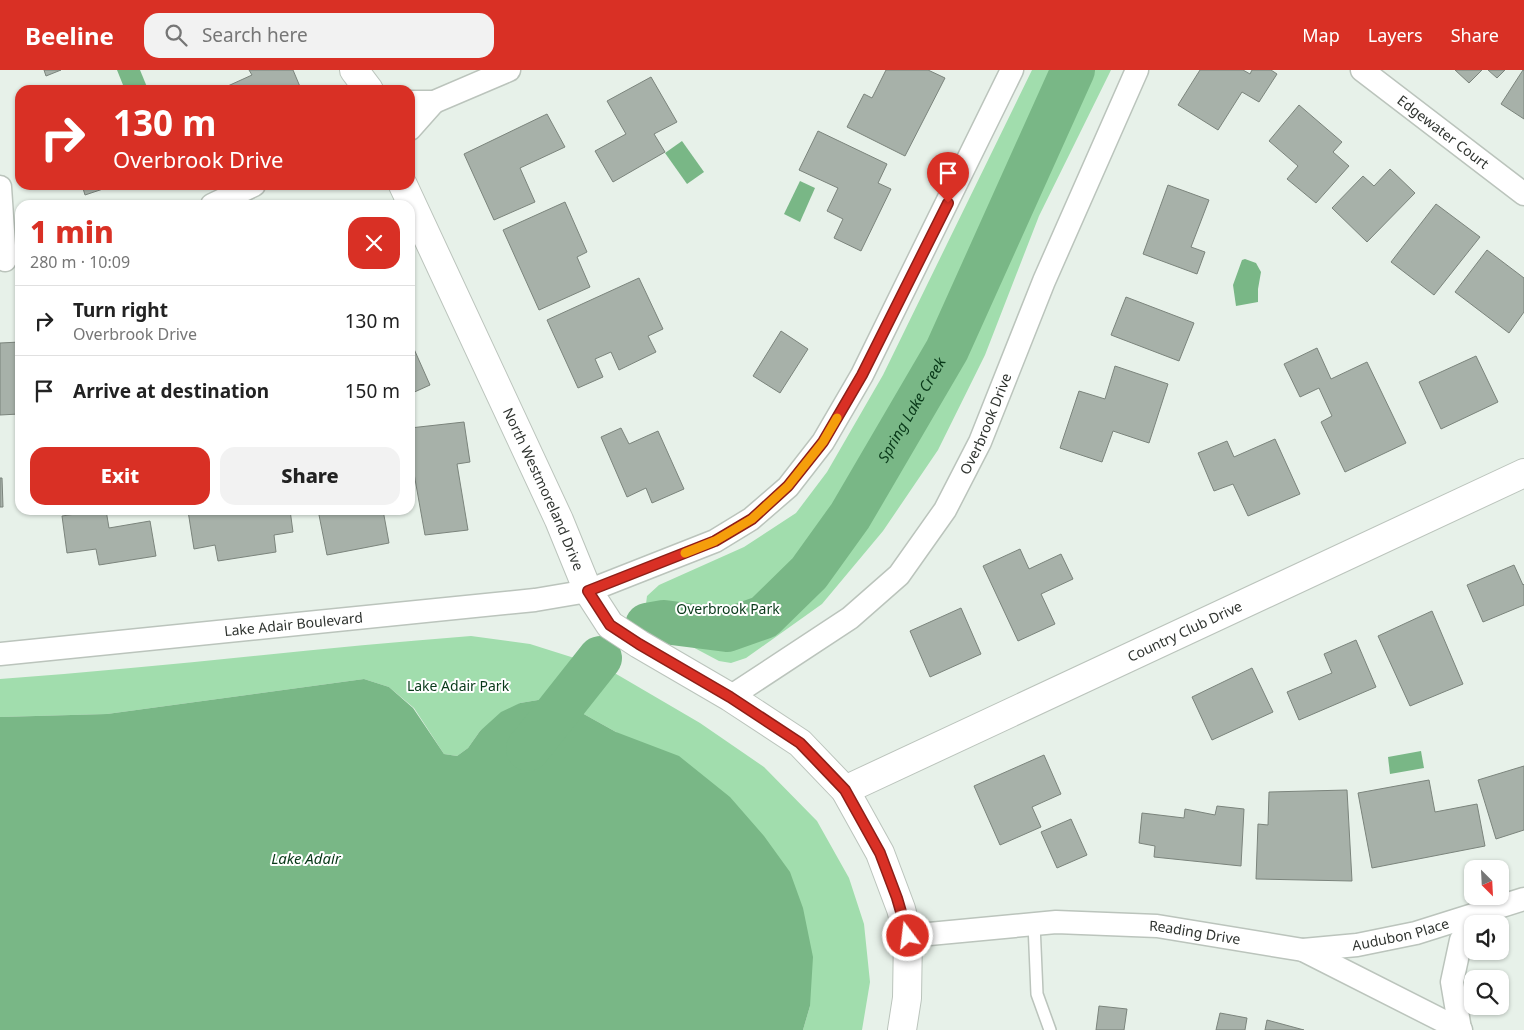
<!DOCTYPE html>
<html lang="en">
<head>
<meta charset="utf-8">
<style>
	:root { --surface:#fff; --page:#f2f2f2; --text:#222; --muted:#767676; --line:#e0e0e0; --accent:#d93025 }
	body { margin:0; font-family:"Noto Sans",sans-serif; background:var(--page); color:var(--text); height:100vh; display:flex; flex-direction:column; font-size:19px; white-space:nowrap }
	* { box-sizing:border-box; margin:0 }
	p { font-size:16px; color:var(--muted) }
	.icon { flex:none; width:28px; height:28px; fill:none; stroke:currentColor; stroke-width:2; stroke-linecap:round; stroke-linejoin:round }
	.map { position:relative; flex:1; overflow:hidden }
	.details { position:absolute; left:15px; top:130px; width:400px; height:315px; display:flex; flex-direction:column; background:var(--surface); border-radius:15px; box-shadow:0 1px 4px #0004 }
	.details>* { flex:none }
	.banner { position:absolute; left:15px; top:15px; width:400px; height:105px; border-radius:15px; box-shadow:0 1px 4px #0004; background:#d93025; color:#fff; overflow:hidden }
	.needle { width:32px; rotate:156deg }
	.controls { position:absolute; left:1464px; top:790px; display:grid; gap:10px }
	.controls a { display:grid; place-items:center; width:45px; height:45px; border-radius:10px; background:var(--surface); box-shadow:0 1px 4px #0004; font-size:25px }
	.pin { position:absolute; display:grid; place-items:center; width:42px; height:42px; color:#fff; margin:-51px -21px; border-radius:50% 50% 50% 0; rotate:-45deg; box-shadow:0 0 5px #0007 }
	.pin .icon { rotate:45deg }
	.me { position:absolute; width:55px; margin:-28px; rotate:345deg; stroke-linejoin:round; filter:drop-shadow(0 0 4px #0008) }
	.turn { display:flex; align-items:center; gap:18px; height:105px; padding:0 15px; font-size:22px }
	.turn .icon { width:65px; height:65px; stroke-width:2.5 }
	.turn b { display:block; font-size:35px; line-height:42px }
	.round { display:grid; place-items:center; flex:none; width:52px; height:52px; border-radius:15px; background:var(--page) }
	.overview { display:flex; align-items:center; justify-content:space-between; height:85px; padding:0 15px }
	h1 { font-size:30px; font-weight:800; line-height:38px; color:var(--accent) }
	.action { display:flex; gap:10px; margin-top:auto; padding:10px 15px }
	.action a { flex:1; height:58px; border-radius:15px; background:var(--accent); color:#fff; font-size:20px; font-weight:800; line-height:58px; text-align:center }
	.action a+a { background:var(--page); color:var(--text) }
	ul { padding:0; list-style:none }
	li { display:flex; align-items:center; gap:15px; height:70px; padding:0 15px; border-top:1px solid var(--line) }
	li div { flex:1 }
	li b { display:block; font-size:19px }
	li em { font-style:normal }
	header { display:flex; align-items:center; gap:30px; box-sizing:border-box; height:70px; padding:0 25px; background:var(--accent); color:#fff }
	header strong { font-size:24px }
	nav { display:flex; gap:28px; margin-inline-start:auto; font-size:18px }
	.search { width:350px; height:45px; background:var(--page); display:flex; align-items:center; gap:12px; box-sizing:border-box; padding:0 18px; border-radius:15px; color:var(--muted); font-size:19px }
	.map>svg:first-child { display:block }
</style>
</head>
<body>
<header>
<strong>Beeline</strong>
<div class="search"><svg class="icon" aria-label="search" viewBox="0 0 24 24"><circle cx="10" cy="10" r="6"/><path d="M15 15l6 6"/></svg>Search here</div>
<nav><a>Map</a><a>Layers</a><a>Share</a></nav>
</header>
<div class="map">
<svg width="1524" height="960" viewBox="0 0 1524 960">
	<rect width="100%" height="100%" fill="#e7f1e9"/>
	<g fill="#a1ddad">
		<path d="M 1032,0 L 1111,0 L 1039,146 L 985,285 L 938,380 L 883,461 L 822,534 L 746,588 L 731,593 L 719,591 L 655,557 L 645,542 L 647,526 L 659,515 L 744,477 L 796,443 L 827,402 L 883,305 Z"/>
		<path d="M 471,566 L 530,574 L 606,598 L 700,653 L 764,697 L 817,751 L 849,808 L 864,854 L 870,912 L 862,960 L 803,960 L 810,936 L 616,662 L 564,633 L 538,630 L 520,633 L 480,661 L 468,678 L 457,686 L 444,684 L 414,638 L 389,617 L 364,609 L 107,644 L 0,647 L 0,609 C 157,598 314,578 471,566 Z"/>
	</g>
	<g fill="#79b786">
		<path d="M 117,0 L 140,0 L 147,17 L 139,20 L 125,20 Z"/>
		<path d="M 682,71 L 704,102 L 687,114 L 665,83 Z"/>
		<path d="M 800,111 L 815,118 L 800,152 L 784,144 Z"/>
		<path d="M 1245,189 L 1256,193 L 1261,202 L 1258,219 L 1258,232 L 1236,236 L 1233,215 L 1242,190 Z"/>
		<path d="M 364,609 L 389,617 L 413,638 L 444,684 L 457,686 L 468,678 L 480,661 L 501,642 L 520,633 L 538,630 L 564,633 L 616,662 L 679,686 L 730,727 L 764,766 L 790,802 L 803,838 L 813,887 L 810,936 L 803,960 L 0,960 L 0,647 L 107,644 Z"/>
		<path d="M 1421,681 L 1424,698 L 1390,704 L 1388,687 Z"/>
	</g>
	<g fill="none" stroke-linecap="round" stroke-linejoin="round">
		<g stroke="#79b786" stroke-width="44">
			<path id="s1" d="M 647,555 L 664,552 L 727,560 L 764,547 L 809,503 L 850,446 L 947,280 L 1073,0"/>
			<path d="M 528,679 L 600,588"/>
		</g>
	</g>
	<g fill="#a7b1a9" stroke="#7b847c">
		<path d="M 44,0 L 61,0 L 46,6 Z"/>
		<path d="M 249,0 L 293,0 L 301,19 L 219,20 L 252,5 Z"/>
		<path d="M 886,0 L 928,0 L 945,8 L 905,86 L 847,57 L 864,24 L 872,28 Z"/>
		<path d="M 1200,0 L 1243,0 L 1250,4 L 1252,0 L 1271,0 L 1277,4 L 1259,32 L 1242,22 L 1218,60 L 1178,35 Z"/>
		<path d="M 1455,0 L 1482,0 L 1469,13 Z"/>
		<path d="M 1488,0 L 1505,0 L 1497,8 Z"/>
		<path d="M 1523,0 L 1524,1 L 1524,49 L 1501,34 Z"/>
		<path d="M 651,7 L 677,52 L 654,64 L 665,82 L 613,112 L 595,81 L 626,64 L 607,31 Z"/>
		<path d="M 1299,35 L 1342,72 L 1333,82 L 1349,96 L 1316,133 L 1287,109 L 1298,96 L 1269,71 Z"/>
		<path d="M 547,44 L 565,77 L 520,98 L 535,132 L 494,150 L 464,84 Z"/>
		<path d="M 818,61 L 887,94 L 878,113 L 891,119 L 861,181 L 834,168 L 843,149 L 827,141 L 838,118 L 799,100 Z"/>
		<path d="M 1390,99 L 1415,123 L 1367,172 L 1332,138 L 1363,106 L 1374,116 Z"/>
		<path d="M 82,115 L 115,115 L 85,125 Z"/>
		<path d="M 1168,115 L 1209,130 L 1191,177 L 1205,182 L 1197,204 L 1143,184 Z"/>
		<path d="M 565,132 L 587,182 L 577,187 L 590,217 L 539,240 L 503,160 Z"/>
		<path d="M 1436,134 L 1480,167 L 1434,225 L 1391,192 Z"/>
		<path d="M 1487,180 L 1524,208 L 1524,242 L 1509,263 L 1455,222 Z"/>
		<path d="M 639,208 L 663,259 L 648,266 L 656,282 L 619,300 L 611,282 L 595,289 L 603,307 L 578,318 L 547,250 Z"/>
		<path d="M 1126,227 L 1194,253 L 1179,291 L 1111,265 Z"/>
		<path d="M 781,261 L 808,279 L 780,323 L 753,306 Z"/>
		<path d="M 410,270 L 430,315 L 410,324 Z"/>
		<path d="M 20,272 L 20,320 L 18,320 L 19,344 L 0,345 L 0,273 Z"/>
		<path d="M 1317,278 L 1331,309 L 1367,292 L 1406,373 L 1345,402 L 1321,352 L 1332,346 L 1319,318 L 1300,327 L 1284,294 Z"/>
		<path d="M 1476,286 L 1498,332 L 1441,359 L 1419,312 Z"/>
		<path d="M 1115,296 L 1168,314 L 1149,373 L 1113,361 L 1102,392 L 1060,378 L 1079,321 L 1105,329 Z"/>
		<path d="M 464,352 L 470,392 L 457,394 L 468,460 L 425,465 L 410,381 L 410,358 Z"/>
		<path d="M 621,358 L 629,374 L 658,361 L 684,419 L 652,433 L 646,418 L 627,427 L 601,367 Z"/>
		<path d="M 1275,369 L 1300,424 L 1248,446 L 1233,414 L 1214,421 L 1198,383 L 1227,371 L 1234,387 Z"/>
		<path d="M 0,408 L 2,408 L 3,437 L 0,437 Z"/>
		<path d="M 82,440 L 106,440 L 109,458 L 150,451 L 156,486 L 99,495 L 96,479 L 67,483 L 62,446 L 82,443 Z"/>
		<path d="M 192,440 L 290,440 L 293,462 L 274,465 L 276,482 L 218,491 L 215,475 L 194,479 L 188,441 Z"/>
		<path d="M 318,440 L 383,440 L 389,473 L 327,485 Z"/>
		<path d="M 1020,479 L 1029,499 L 1061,484 L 1073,509 L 1041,524 L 1055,554 L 1018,571 L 983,496 Z"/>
		<path d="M 1514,495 L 1523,515 L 1524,514 L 1524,535 L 1483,552 L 1467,515 Z"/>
		<path d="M 961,538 L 981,584 L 930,607 L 910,561 Z"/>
		<path d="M 1432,541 L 1463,614 L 1410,636 L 1378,566 Z"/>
		<path d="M 1356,570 L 1376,617 L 1299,650 L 1287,622 L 1332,603 L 1324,584 Z"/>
		<path d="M 1252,598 L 1273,642 L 1212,670 L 1192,627 Z"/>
		<path d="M 1044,685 L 1061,724 L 1032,737 L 1041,757 L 1000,775 L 974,716 Z"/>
		<path d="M 1524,696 L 1524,760 L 1496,769 L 1478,710 Z"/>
		<path d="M 1429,710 L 1435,742 L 1477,734 L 1485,776 L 1372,798 L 1358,723 Z"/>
		<path d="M 1347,720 L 1352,811 L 1256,809 L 1258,754 L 1268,755 L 1269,722 Z"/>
		<path d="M 1217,736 L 1244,739 L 1241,796 L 1154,787 L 1155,776 L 1139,773 L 1142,743 L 1184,748 L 1185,739 L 1215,745 Z"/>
		<path d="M 1071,749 L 1087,785 L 1057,798 L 1041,762 Z"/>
		<path d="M 1099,936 L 1127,939 L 1124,960 L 1096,960 Z"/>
		<path d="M 1220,943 L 1247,948 L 1245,960 L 1216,960 Z"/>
		<path d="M 1267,950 L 1304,960 L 1265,960 Z"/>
	</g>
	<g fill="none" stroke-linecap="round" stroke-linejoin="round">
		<defs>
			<path id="service" d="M 1034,854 L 1037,924 L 1050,960"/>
			<g id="minor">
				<path id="s2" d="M 1362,0 L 1524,124"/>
				<path d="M 410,32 L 434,32 L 509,0"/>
				<path d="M 410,59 L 434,32"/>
				<path d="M 0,117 L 5,190"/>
				<path d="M 212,135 L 254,115"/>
				<path id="s3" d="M 0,584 L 535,530 L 588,521 L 715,471 L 751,449 L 788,417 L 823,372 L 862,305 L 1012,0"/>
				<path id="s4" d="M 730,627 L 850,548 L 899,505 L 945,440 L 980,372 L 1044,211 L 1137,0"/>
				<path id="s5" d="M 908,866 L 1056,852 L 1157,856 L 1303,880 L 1461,960"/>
				<path id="s6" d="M 1303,880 L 1357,875 L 1416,863 L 1524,829"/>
				<path d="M 1460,959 L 1452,912 L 1461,870 L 1472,856"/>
			</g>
			<g id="tertiary">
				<path d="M 354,0 L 369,20"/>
				<path id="s7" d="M 403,115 L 559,450 L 588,521 L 610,555 L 639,574 L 730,627 L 800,673 L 845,720 L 880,783 L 901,839 L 908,866 L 907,928 L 902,960"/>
				<path id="s8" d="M 845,720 L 1524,403"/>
			</g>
		</defs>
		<use href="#service" stroke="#bbc4bc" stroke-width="14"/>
		<use href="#minor" stroke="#bbc4bc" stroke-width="25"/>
		<use href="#tertiary" stroke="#bbc4bc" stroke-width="30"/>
		<use href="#service" stroke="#fff" stroke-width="11"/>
		<use href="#minor" stroke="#fff" stroke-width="22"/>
		<use href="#tertiary" stroke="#fff" stroke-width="28"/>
	</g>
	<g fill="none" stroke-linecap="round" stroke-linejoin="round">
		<defs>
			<path id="route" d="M 908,866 L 897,828 L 880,783 L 845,720 L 824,698 L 800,673 L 730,627 L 639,574 L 610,555 L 588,521 L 715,471 L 752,449 L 788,416 L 823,372 L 862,305 L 948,133"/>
		</defs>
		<use href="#route" stroke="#8d1f18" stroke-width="12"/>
		<use href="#route" stroke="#d93025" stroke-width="9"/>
		<path stroke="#f59e0b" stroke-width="9" d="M 685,483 L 715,471 L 752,449 L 788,416 L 823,372 L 837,348"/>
	</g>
	<g text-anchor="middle" stroke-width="4" stroke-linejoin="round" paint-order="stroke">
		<g font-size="14" fill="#303430" stroke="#fff">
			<text dy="5" stroke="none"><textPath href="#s2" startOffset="102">Edgewater Court</textPath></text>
			<text dy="5" stroke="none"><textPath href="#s4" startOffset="384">Overbrook Drive</textPath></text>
			<text dy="5" stroke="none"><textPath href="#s7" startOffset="335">North Westmoreland Drive</textPath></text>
			<text dy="5" stroke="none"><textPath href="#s3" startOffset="295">Lake Adair Boulevard</textPath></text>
			<text dy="5" stroke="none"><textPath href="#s8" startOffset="375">Country Club Drive</textPath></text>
			<text dy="5" stroke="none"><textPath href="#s5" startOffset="288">Reading Drive</textPath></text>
			<text dy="5" stroke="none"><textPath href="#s6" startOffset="99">Audubon Place</textPath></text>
		</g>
		<g font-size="14" fill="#093a1a" stroke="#fff">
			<text x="728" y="544">Overbrook Park</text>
			<text x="458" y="621">Lake Adair Park</text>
		</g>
		<g font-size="15" font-style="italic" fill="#093919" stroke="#fff">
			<text dy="5" stroke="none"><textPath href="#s1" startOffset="376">Spring Lake Creek</textPath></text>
			<text x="306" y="794">Lake Adair</text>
		</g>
	</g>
</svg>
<div class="controls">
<a><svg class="needle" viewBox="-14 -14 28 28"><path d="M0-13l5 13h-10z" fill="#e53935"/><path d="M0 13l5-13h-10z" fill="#767676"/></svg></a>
<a><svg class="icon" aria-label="sound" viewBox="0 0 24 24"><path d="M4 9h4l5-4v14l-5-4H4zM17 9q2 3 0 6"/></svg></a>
<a><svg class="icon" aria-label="search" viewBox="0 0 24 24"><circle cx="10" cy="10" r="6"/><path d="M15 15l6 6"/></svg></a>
</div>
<div class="pin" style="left:948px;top:133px;background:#d93025"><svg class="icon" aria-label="arrive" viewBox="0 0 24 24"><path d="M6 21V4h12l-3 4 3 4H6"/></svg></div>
<svg class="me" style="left:908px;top:866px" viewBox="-20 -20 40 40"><circle r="17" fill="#d93025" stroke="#fff" stroke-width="3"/><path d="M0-11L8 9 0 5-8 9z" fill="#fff"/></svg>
<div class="banner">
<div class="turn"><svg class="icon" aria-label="right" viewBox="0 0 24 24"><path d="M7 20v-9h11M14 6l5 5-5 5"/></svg><div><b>130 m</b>Overbrook Drive</div></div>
</div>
<section class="details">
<div class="overview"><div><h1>1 min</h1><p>280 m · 10:09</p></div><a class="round" style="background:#d93025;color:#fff"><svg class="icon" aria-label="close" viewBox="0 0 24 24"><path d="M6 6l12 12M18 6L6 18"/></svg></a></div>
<ul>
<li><svg class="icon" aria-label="right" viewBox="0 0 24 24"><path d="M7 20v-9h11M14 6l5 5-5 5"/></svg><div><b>Turn right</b><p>Overbrook Drive</p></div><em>130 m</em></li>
<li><svg class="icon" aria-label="arrive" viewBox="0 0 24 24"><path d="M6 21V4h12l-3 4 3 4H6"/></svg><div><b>Arrive at destination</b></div><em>150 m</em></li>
</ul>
<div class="action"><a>Exit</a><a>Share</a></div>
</section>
</div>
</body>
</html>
